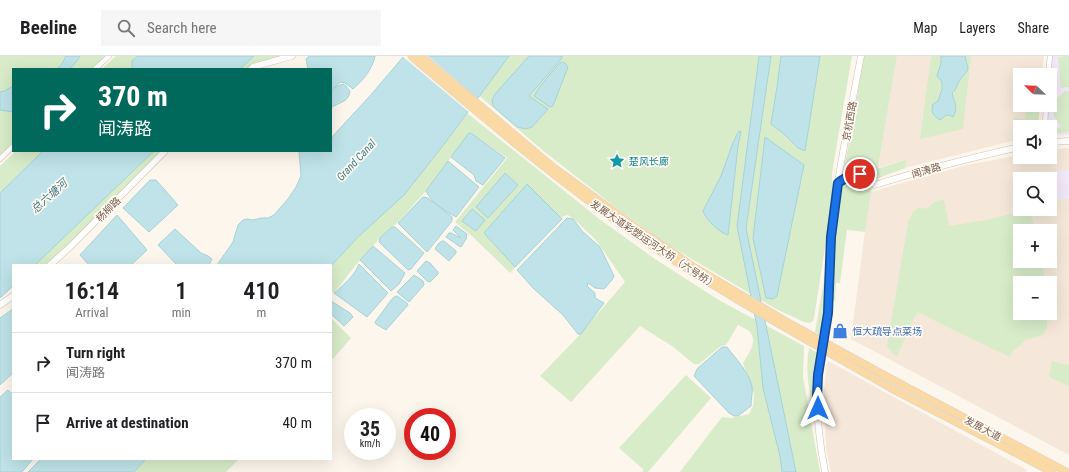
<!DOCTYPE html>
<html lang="en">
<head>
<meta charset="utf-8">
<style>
	:root { --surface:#fff; --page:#f6f6f6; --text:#202124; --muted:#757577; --line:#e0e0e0 }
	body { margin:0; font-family:"Roboto Condensed","Noto Sans SC",sans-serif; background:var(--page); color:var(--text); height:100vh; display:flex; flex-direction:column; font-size:15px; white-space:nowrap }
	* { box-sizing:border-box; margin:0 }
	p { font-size:13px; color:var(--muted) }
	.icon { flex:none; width:22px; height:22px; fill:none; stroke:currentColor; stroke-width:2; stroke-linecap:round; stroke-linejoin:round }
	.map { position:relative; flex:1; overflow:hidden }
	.sheet { position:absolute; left:12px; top:208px; width:320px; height:196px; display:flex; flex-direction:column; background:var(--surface); border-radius:0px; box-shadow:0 4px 16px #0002 }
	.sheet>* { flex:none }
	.banner { position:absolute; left:12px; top:12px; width:320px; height:84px; border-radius:0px; box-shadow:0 4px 16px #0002; background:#00695c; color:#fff; overflow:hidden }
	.needle { width:26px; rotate:293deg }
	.buttons { position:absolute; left:1013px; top:12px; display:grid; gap:8px }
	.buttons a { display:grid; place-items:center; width:44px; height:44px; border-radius:0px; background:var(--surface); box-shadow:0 4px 16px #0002; font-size:20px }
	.speed { position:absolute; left:344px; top:352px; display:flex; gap:8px; font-size:20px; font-weight:700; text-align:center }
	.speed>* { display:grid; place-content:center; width:52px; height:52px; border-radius:50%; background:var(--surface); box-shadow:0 4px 16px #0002; line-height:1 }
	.speed small { font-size:10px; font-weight:400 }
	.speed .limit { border:6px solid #d22; background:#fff; color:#111 }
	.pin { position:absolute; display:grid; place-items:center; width:34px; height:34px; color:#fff; margin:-17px; border:2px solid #fff; border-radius:50%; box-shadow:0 1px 4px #0007 }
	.me { position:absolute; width:44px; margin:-22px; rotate:0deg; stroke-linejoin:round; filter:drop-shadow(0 0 3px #0008) }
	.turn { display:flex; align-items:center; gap:14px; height:84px; padding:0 20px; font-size:18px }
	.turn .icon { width:52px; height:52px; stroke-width:2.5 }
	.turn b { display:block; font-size:28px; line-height:34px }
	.eta { display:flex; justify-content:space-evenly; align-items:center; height:68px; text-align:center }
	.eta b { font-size:24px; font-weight:600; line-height:28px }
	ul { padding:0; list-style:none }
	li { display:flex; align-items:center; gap:12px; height:60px; padding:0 20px; border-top:1px solid var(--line) }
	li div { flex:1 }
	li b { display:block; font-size:15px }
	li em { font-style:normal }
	header { display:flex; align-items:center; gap:24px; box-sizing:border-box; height:56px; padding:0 20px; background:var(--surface); border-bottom:1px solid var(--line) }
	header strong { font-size:19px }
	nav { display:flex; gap:22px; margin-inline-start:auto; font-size:14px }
	.search { width:280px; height:36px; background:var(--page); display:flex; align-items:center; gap:10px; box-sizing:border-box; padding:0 14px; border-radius:0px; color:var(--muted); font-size:15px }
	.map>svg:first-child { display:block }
</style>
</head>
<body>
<header>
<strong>Beeline</strong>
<div class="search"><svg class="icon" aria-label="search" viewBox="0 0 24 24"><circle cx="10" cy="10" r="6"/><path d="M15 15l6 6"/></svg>Search here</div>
<nav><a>Map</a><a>Layers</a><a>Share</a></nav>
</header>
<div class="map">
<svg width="1069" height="416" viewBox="0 0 1069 416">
	<rect width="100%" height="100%" fill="#fdf6ec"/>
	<g fill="#f5e8da" fill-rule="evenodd">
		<path d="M 897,0 L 1044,0 L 1042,19 L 1020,19 L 1020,49 L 1040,49 L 1038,71 L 1020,71 L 1020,83 L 905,112 L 906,103 L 878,112 Z"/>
		<path d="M 1069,92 L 1069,399 L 851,283 L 870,136 L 967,109 L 1020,99 L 1020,101 L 1050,101 L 1050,94 ZM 1020,123 L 1050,123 L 1050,153 L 1020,153 ZM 1020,175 L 1050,175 L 1050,205 L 1020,205 ZM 1020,227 L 1050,227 L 1050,257 L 1020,257 Z"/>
		<path d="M 828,305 L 1027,414 L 1026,416 L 831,416 L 826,392 L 824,340 L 826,309 Z"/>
	</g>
	<g fill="#f3e8fa">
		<path d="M 1052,0 L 1069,0 L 1069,79 L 1050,80 L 1050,71 L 1046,71 L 1048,49 L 1050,49 L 1050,29 Z"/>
		<path d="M 1069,114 L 1069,143 L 1054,144 L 1051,121 L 1055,115 Z"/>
	</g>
	<g fill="#d8ecc9">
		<path d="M 0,0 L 106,0 L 92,13 L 13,13 L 13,87 L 0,99 Z"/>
		<path d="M 116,0 L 138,0 L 132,5 L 132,13 L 102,13 Z"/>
		<path d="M 254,0 L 282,0 L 248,13 L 240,13 Z"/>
		<path d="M 433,0 L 852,0 L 832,117 L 833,140 L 814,262 L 813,265 L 810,267 L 804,266 L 776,253 L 665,187 L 619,154 L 541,93 Z"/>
		<path d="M 864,0 L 897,0 L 878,112 L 880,112 L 907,103 L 905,112 L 876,123 L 874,123 C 859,115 859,113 843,120 Z"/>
		<path d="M 931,0 L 971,0 L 963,73 L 920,83 Z"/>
		<path d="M 1069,0 L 1069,31 L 1061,32 L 1058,1 Z"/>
		<path d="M 1065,35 L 1069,35 L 1069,76 L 1053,78 L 1053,73 L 1062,71 C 1049,58 1050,46 1065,35 Z"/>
		<path d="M 1026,49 L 1040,49 L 1038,71 L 1020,71 L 1020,83 L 1015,84 L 1016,79 L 1012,79 L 1014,62 L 1025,63 Z"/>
		<path d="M 467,57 L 598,162 L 655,203 L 717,243 L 804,290 L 803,321 L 820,416 L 680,416 L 722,361 L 731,362 L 749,358 L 753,350 L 754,338 L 743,307 C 748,298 758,286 750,276 C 747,273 742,271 738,269 L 726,289 L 721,290 L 699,308 L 694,308 L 672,290 L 640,270 L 571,346 L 540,320 L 574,285 L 625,226 L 596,184 L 578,167 L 568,159 L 564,160 L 510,217 L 473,181 L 455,166 L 507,102 L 471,77 L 469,77 L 426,135 L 398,166 L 380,182 L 360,204 L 334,237 L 331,235 L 331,210 L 445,87 Z"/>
		<path d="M 16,95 L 43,95 L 0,137 L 0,110 Z"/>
		<path d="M 154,95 L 164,95 L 65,192 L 46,209 L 35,209 Z"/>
		<path d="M 858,120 L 865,123 L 872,128 L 865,176 L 847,174 L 840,227 L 836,227 L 835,245 L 832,244 L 833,176 L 841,131 L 846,124 Z"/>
		<path d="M 944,144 L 949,170 L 986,164 L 1029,154 L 1036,175 L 1020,175 L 1020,205 L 1042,205 L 1045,227 L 1020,227 L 1020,257 L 1047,257 L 1047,271 L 1043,279 L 1026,284 L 1013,295 L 1010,301 C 979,286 948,272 918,256 L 913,264 L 897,300 L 892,297 L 887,290 L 908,167 L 913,156 L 919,152 C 932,154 928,149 937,145 C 939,144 942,144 944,144 Z"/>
		<path d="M 828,198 L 827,254 L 823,277 L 821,279 L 815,276 L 823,230 Z"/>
		<path d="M 331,262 L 351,282 L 333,303 L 331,302 Z"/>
		<path d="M 809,292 L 820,298 L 816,367 C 811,342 804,317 809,292 Z"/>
		<path d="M 1052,305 L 1066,309 L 1069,308 L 1069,330 L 1049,321 Z"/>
		<path d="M 686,319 L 711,342 L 648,416 L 642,416 L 644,414 L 619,392 Z"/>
		<path d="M 146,403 L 239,403 L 226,416 L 134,416 Z"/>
	</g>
	<g fill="#bfe3e8" stroke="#a5d3da">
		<path d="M 66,0 L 80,0 L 77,5 L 70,13 L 57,13 L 62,8 Z"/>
		<path d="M 138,0 L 254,0 L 240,13 L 132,13 L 132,5 Z"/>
		<path d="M 309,0 L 375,0 L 375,1 C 371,15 364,23 353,33 L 345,27 L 341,26 L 331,34 L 331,13 L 308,13 L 306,3 Z"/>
		<path d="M 404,0 L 509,0 L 445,87 L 404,139 L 358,181 L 331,210 L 217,209 L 233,186 L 238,169 L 243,164 L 247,163 L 253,164 L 261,162 L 268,162 L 274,159 L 288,143 L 296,131 L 301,120 L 299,95 L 331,95 L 331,82 L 369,41 Z"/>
		<path d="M 529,0 L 562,0 L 562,2 L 529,40 L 548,53 L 532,71 L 526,73 L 517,71 L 493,50 L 492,44 L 495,38 Z"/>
		<path d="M 759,0 L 771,0 L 746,172 L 796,416 L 782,416 L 780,400 L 763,332 L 757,271 L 737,170 Z"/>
		<path d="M 781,0 L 820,0 L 805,95 L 798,92 L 783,77 L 771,68 L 777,31 Z"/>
		<path d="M 941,0 L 965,0 L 968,12 L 967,15 L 959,25 L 955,34 L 952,37 C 954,47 959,51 953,61 C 948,58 944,59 941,64 C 934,61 930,56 933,48 L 938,45 L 942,33 L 942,26 L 938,21 L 937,20 L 941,7 Z"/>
		<path d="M 562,6 L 565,7 L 568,11 L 553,50 L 550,51 L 534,40 L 541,29 L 559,8 Z"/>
		<path d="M 343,28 L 346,30 L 350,35 C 349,47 338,46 331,52 L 331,36 L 336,31 Z"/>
		<path d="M 13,30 L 13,56 L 0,54 L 0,36 L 5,35 Z"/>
		<path d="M 741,75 L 738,90 L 728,179 C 720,177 705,163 703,155 L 721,120 L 733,87 L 738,76 Z"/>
		<path d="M 469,77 L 471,77 L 505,102 L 483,129 L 476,125 L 474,119 L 451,101 Z"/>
		<path d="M 765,81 L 804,109 L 777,240 L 773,243 L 766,242 L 753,182 Z"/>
		<path d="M 43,95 L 154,95 L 35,209 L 13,209 L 13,230 L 0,242 L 0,137 Z"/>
		<path d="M 448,105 L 479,131 L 456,161 C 445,155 431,146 426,135 Z"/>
		<path d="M 505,117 L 518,129 L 488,162 L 476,151 Z"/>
		<path d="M 150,124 L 156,124 L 178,149 L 149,176 L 123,152 Z"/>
		<path d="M 527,128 L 562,163 L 515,211 L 484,177 Z"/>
		<path d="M 423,141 L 428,142 L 452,161 L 452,165 L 427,196 L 398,167 Z"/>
		<path d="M 472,153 L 485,164 L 476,175 L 462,165 Z"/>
		<path d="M 117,159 L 147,194 L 131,209 L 89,209 L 80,199 Z"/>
		<path d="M 567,162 L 573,163 L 582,175 L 600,191 L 614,220 L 612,224 L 604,233 L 595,232 L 588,227 L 587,230 L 595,237 L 595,242 L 604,247 L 581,278 L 578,278 L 563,259 L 533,232 L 517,214 Z"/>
		<path d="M 456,170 L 467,178 L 466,183 L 461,191 L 459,190 L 446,181 L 449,177 L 451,177 L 461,182 L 453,174 Z"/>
		<path d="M 392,171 L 395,171 L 424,197 L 411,213 L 408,214 L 406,212 L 379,186 L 380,182 Z"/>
		<path d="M 175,173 L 201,197 L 208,200 L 212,203 L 209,209 L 177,209 L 158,189 Z"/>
		<path d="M 442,185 L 444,185 L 456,195 L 456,197 L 449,205 L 435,193 L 438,188 Z"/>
		<path d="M 373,190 L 405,217 L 399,228 L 391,235 L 360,204 Z"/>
		<path d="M 426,205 L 430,207 L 438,216 L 438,218 L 430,226 L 427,225 L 417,215 Z"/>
		<path d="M 359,208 L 388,237 L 367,261 L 334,237 C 344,229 355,219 359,208 Z"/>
		<path d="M 414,219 L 423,225 L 424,229 L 409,246 L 397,236 Z"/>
		<path d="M 397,240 L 407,247 L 408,249 L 386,274 L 376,268 L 375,266 L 392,243 L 394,241 Z"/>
		<path d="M 331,245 L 350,257 L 353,261 L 344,270 L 331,258 Z"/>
		<path d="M 13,253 L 13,317 L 0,329 L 0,262 Z"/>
		<path d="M 722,291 L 727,291 C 736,303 748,315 752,330 C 753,336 751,343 751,350 L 738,360 L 734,360 L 729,357 L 694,320 L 697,313 Z"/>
		<path d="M 8,334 L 13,339 L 13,403 L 33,403 L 22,416 L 0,416 L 0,341 Z"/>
		<path d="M 41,403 L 146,403 L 134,416 L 28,416 Z"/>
	</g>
	<path fill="#fdf6ec" d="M 402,0 L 428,0 L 479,44 L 470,57 Z"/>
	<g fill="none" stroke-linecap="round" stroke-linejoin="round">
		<defs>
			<g id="street">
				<path d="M 95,13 L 109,0"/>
				<path d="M 1048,19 L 1050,0"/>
				<path d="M 1045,71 L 1046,49"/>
				<path d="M 0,103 L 13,90"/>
			</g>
			<g id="secondary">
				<path d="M 251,13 L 253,11 L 292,0"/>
				<path d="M 1050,86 L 1069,85"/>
				<path d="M 838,127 C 851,118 865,112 875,129 C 923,114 971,102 1020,91"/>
				<path d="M 50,209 L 70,191 L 165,95"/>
				<path d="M 0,249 L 13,240"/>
				<path d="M 825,416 C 819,384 815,351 818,319 C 821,298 827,277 829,256 C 831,229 828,201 831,174 C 838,116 850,58 861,0"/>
			</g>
			<g id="primary">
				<path d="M 899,327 L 1067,416"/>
				<path d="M 896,335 L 1052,416"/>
			</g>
		</defs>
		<use href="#street" stroke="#d1beb0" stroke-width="5.5"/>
		<use href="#secondary" stroke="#d6c0b0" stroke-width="7"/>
		<use href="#primary" stroke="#dad1cd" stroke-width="8"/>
		<use href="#street" stroke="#fff" stroke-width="4.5"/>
		<use href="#secondary" stroke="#fff" stroke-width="6"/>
		<use href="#primary" stroke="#fbd9a5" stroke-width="7"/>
		<defs>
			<g id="primary-bridge">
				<path d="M 411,0 C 483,61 555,123 633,177 C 717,235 808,284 896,335"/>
				<path d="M 421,0 L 553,111 L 631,168 L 694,211 L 787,266 L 899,327"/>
			</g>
		</defs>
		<use href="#primary-bridge" stroke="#dad1cd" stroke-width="8" stroke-linecap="butt"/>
		<use href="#primary-bridge" stroke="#fbd9a5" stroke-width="7"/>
	</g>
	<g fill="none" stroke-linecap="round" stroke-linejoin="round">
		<defs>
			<path id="route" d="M 818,352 L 817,341 L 818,319 L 828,257 L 831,181 L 838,127 C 845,122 851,118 860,118"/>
		</defs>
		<use href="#route" stroke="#114b97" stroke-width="10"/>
		<use href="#route" stroke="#1a73e8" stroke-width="7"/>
	</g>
	<defs>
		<symbol id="sight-bare" viewBox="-9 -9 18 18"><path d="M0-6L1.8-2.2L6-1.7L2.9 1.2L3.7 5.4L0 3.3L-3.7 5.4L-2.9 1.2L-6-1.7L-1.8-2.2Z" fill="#0f9aa8" stroke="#fffaf3" stroke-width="2.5" paint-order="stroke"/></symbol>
		<symbol id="shop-bare" viewBox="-9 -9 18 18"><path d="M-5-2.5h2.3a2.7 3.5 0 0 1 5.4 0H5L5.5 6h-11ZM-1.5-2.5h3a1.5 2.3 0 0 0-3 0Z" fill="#3f7fe0" stroke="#fffaf3" stroke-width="2.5" paint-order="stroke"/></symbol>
	</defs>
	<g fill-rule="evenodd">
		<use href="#sight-bare" x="606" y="94" width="22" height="22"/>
		<use href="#shop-bare" x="829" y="264" width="22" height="22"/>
	</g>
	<g text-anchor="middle" stroke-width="3.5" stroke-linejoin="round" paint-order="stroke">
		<g font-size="10" fill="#7a5c4d" stroke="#fffaf3">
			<text transform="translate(849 65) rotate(-80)" y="4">京杭西路</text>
			<text transform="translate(926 114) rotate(-16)" y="4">闻涛路</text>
			<text transform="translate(108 153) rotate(-45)" y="4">杨柳路</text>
			<text transform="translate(654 188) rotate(34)" y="4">发展大道彩塑运河大桥（六号桥）</text>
			<text transform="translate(983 372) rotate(28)" y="4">发展大道</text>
		</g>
		<g font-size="10" fill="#0d838f" stroke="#fffaf3" text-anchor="start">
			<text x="629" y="109">楚风长廊</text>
		</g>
		<g font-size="10" fill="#366cbe" stroke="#fffaf3" text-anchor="start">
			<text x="852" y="279">恒大疏导点菜场</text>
		</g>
		<g font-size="11" font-style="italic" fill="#437c86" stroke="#fffaf3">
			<text transform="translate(356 104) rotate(-47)" y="4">Grand Canal</text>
			<text transform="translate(49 140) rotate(-42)" y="4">总六塘河</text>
		</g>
	</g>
</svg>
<div class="buttons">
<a><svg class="needle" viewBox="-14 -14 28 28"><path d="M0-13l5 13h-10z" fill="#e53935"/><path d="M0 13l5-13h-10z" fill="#757577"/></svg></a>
<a><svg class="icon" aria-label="sound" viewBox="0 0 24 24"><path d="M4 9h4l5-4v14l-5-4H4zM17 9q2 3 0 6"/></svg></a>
<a><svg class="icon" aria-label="search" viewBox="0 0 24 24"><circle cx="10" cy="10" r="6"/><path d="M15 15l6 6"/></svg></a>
<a>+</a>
<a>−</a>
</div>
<div class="speed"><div>35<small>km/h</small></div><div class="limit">40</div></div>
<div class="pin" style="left:860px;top:118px;background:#d93025"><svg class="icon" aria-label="arrive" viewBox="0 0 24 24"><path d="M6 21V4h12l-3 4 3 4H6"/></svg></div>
<svg class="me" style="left:818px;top:352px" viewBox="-20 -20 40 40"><path d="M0-17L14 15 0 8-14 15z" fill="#1a73e8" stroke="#fff" stroke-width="4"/></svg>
<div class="banner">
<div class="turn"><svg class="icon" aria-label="right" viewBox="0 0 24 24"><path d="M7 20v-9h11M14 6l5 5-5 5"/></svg><div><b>370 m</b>闻涛路</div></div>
</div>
<section class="sheet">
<div class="eta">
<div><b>16:14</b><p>Arrival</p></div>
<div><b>1</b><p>min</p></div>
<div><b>410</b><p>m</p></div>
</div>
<ul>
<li><svg class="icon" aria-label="right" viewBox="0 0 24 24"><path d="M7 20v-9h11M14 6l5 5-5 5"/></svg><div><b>Turn right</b><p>闻涛路</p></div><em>370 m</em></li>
<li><svg class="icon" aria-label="arrive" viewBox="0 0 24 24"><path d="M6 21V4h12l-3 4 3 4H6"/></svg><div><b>Arrive at destination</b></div><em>40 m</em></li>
</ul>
</section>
</div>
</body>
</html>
